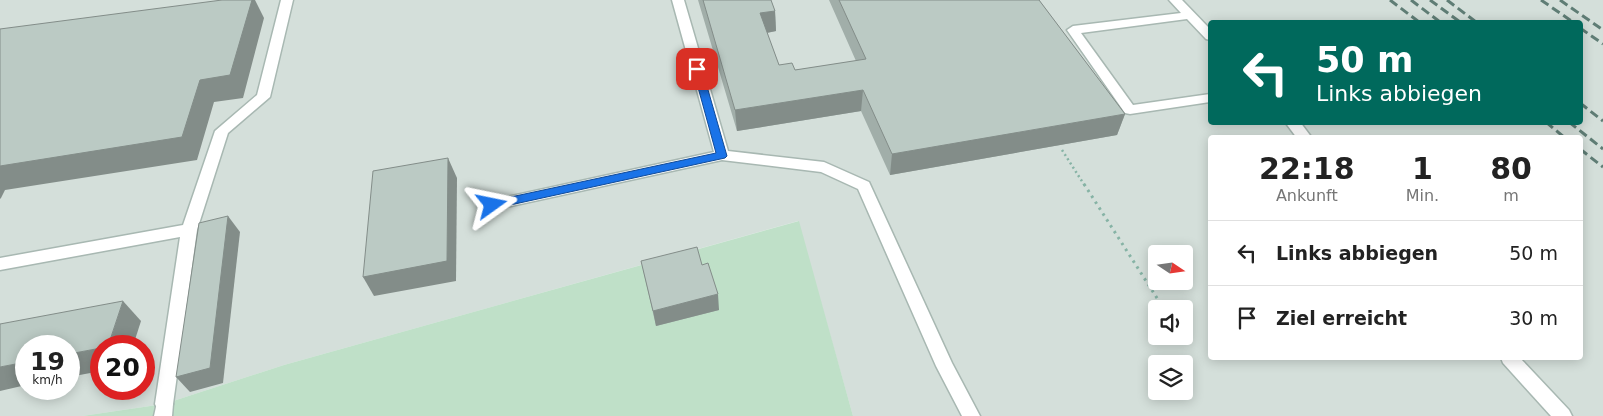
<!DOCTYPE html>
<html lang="de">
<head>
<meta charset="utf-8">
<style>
	:root { --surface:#fff; --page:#f6f6f6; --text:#222; --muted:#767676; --line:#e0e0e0 }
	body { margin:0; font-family:"DejaVu Sans",sans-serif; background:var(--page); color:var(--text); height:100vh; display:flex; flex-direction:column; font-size:19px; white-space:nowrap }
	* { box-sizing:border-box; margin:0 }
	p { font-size:16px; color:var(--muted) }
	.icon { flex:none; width:28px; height:28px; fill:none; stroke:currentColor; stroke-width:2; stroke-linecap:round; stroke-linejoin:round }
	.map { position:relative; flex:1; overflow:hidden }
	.sheet { position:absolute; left:1208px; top:135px; width:375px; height:225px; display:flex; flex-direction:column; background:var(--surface); border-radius:5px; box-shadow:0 2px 12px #0003 }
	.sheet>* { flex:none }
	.guide { position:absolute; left:1208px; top:20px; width:375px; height:105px; border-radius:5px; box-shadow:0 2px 12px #0003; background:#00695c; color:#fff; overflow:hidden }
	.needle { width:32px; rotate:103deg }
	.fabs { position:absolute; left:1148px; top:245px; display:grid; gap:10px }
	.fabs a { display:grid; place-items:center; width:45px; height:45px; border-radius:5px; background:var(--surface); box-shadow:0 2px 12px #0003; font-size:25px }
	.speed { position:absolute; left:15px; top:335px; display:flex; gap:10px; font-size:25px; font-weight:700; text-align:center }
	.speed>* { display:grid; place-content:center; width:65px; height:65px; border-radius:50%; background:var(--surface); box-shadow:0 2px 12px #0003; line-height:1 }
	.speed small { font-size:12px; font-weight:400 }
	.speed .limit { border:8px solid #d22; background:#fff; color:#111 }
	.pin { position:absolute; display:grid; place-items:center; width:42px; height:42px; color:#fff; margin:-21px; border-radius:10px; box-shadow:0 2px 8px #0006 }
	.me { position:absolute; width:55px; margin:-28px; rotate:78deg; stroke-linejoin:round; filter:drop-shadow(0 0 4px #0008) }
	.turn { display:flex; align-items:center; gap:18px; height:105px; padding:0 25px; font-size:22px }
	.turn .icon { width:65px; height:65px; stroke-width:2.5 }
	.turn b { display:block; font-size:35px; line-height:42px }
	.eta { display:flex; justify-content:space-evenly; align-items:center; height:85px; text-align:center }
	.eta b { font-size:30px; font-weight:700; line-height:35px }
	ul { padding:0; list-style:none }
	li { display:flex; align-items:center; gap:15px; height:65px; padding:0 25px; border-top:1px solid var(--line) }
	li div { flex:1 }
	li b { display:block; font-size:19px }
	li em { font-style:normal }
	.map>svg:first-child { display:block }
</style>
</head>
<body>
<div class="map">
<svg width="1603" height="416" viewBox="0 0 1603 416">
	<rect width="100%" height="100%" fill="#e6efeb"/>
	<path fill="#d4dfda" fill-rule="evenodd" d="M 0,0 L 1603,0 L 1603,416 L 853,416 L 798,221 L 284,365 L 164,404 L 82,416 L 0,416 ZM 1210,22 L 1580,22 L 1580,122 L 1210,122 ZM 1210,138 L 1580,138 L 1580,358 L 1210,358 ZM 1156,254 L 1184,254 L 1184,281 L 1156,281 ZM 1156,309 L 1184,309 L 1184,336 L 1156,336 ZM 26,346 L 69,346 L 69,389 L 26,389 ZM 101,346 L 144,346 L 144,389 L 101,389 ZM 1156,364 L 1184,364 L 1184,391 L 1156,391 Z"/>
	<path fill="#bfe0c8" d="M 799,221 L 853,416 L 82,416 L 164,404 L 284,365 Z"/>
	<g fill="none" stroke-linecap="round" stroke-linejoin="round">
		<defs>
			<g id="service">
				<path d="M 281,0 L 293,0 L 270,97 L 228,133 L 197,230 L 173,404 L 170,410 L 164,412 L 158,410 L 155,404 L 180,237 L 0,270 L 0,258 L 183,225 L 215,131 L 257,95 Z"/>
				<path d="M 672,0 L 684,0 L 728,151 L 824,162 L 869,182 L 952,363 L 980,416 L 962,416 L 936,366 L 858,189 L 821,172 L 722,160 L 493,210 L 488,209 L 486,205 L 488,201 L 493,200 L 714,152 Z"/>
				<path d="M 1169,0 L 1182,0 L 1210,29 L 1210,40 L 1206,39 L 1187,19 L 1081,33 L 1133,105 L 1210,94 L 1210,102 L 1130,114 L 1125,113 L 1067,30 L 1073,26 L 1181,13 Z"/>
				<path d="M 1285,122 L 1300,122 L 1312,138 L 1297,138 Z"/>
				<path d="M 1501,358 L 1520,358 L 1569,410 L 1572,416 L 1551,416 L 1503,363 Z"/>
			</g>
			<path id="minor" d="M 164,396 L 170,398 L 173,404 L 172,416 L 154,416 L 158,398 Z"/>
		</defs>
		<use href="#service" stroke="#a8b8b2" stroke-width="3"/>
		<use href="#minor" stroke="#a8b8b2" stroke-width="3"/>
		<path stroke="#86b3a5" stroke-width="2.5" stroke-dasharray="2 3" stroke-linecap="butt" d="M 1062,150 L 1085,186"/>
		<path stroke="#86b3a5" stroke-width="3" stroke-dasharray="2.5 4.5" stroke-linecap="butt" d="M 1084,184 L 1164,309"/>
		<use href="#service" fill="#fff" fill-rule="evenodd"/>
		<use href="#minor" fill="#fff" fill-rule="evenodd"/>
		<g stroke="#5f7d75" stroke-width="3" stroke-dasharray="9 4.5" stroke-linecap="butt">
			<path d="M 1390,0 L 1419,22"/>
			<path d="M 1411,0 L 1440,22"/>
			<path d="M 1430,0 L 1460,22"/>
			<path d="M 1447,0 L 1476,22"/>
			<path d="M 1541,0 L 1573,22"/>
			<path d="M 1560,0 L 1603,30"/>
			<path d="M 1580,28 L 1603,44"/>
			<path d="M 1580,103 L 1603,121"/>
			<path d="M 1546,122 L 1565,138"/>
			<path d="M 1569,122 L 1603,149"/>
			<path d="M 1580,149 L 1603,167"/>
		</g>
	</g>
	<g fill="#a1aea9">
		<path d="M 698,0 L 771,0 L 775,11 L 776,31 L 767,33 L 779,65 L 795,70 L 856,61 L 829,0 L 1039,0 L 1125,114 L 1117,135 L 890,175 L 861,111 L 737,131 Z"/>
		<path d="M 641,261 L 702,265 L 719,310 L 656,326 Z"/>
	</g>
	<g fill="#838d89">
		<path d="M 252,0 L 255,0 L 264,18 L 243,98 L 214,102 L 197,160 L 5,190 L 1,198 L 0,199 L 0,166 L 200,80 Z"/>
		<path d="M 775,11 L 776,31 L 761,34 L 760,13 Z"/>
		<path d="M 863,90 L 861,111 L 737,131 L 735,110 Z"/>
		<path d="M 1125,114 L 1117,135 L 890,175 L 892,154 Z"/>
		<path d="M 448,158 L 457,178 L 456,281 L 374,296 L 363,277 Z"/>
		<path d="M 228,216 L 240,232 L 223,383 L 190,392 L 176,377 Z"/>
		<path d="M 718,294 L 719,310 L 656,326 L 653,311 Z"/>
		<path d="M 123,301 L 141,321 L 133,346 L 108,346 Z"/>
		<path d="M 101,348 L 101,371 L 69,377 L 69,354 Z"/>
		<path d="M 26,362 L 26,385 L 0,391 L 0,367 Z"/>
	</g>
	<g fill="#bbcac4" stroke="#838d89">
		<path d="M 222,0 L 252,0 L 230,75 L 200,80 L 182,137 L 0,166 L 0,29 Z"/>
		<path d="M 703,0 L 771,0 L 775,11 L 760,13 L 779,65 L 792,63 L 795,70 L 866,59 L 839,0 L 1039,0 L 1125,114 L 892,154 L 863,90 L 735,110 Z"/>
		<path d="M 448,158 L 447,261 L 363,277 L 373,171 Z"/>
		<path d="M 228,216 L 210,368 L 176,377 L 199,223 Z"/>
		<path d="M 697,247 L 702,265 L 708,263 L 718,294 L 653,311 L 641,261 Z"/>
		<path d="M 123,301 L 108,346 L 101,346 L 101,348 L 69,354 L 69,346 L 26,346 L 26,362 L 0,367 L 0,324 Z"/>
	</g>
	<path fill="#1a73e8" stroke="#114b97" d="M 697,66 L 702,69 L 727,156 L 725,158 L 492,209 L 488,208 L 487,205 L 492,201 L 716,153 L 693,69 Z"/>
</svg>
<div class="fabs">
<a><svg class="needle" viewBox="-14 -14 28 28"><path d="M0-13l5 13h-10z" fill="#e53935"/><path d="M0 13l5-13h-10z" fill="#767676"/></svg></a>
<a><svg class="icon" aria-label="sound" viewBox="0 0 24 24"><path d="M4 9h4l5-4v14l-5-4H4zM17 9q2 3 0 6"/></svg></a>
<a><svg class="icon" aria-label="layers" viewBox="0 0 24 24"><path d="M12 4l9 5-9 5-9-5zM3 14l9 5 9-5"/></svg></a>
</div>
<div class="speed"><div>19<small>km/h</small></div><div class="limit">20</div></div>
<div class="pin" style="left:697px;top:69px;background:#d93025"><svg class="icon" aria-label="arrive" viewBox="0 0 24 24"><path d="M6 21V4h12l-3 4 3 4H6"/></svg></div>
<svg class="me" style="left:492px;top:205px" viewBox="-20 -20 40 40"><path d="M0-17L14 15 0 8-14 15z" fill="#1a73e8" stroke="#fff" stroke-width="4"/></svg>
<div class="guide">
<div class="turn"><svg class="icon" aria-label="left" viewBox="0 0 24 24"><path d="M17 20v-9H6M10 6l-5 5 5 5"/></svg><div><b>50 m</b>Links abbiegen</div></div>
</div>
<section class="sheet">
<div class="eta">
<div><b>22:18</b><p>Ankunft</p></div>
<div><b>1</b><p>Min.</p></div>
<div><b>80</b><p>m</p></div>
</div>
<ul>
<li><svg class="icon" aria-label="left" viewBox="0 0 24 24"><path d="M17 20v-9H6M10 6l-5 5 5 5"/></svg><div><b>Links abbiegen</b></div><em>50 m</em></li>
<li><svg class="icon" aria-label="arrive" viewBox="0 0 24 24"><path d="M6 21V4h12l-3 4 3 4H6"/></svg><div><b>Ziel erreicht</b></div><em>30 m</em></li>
</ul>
</section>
</div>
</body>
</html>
